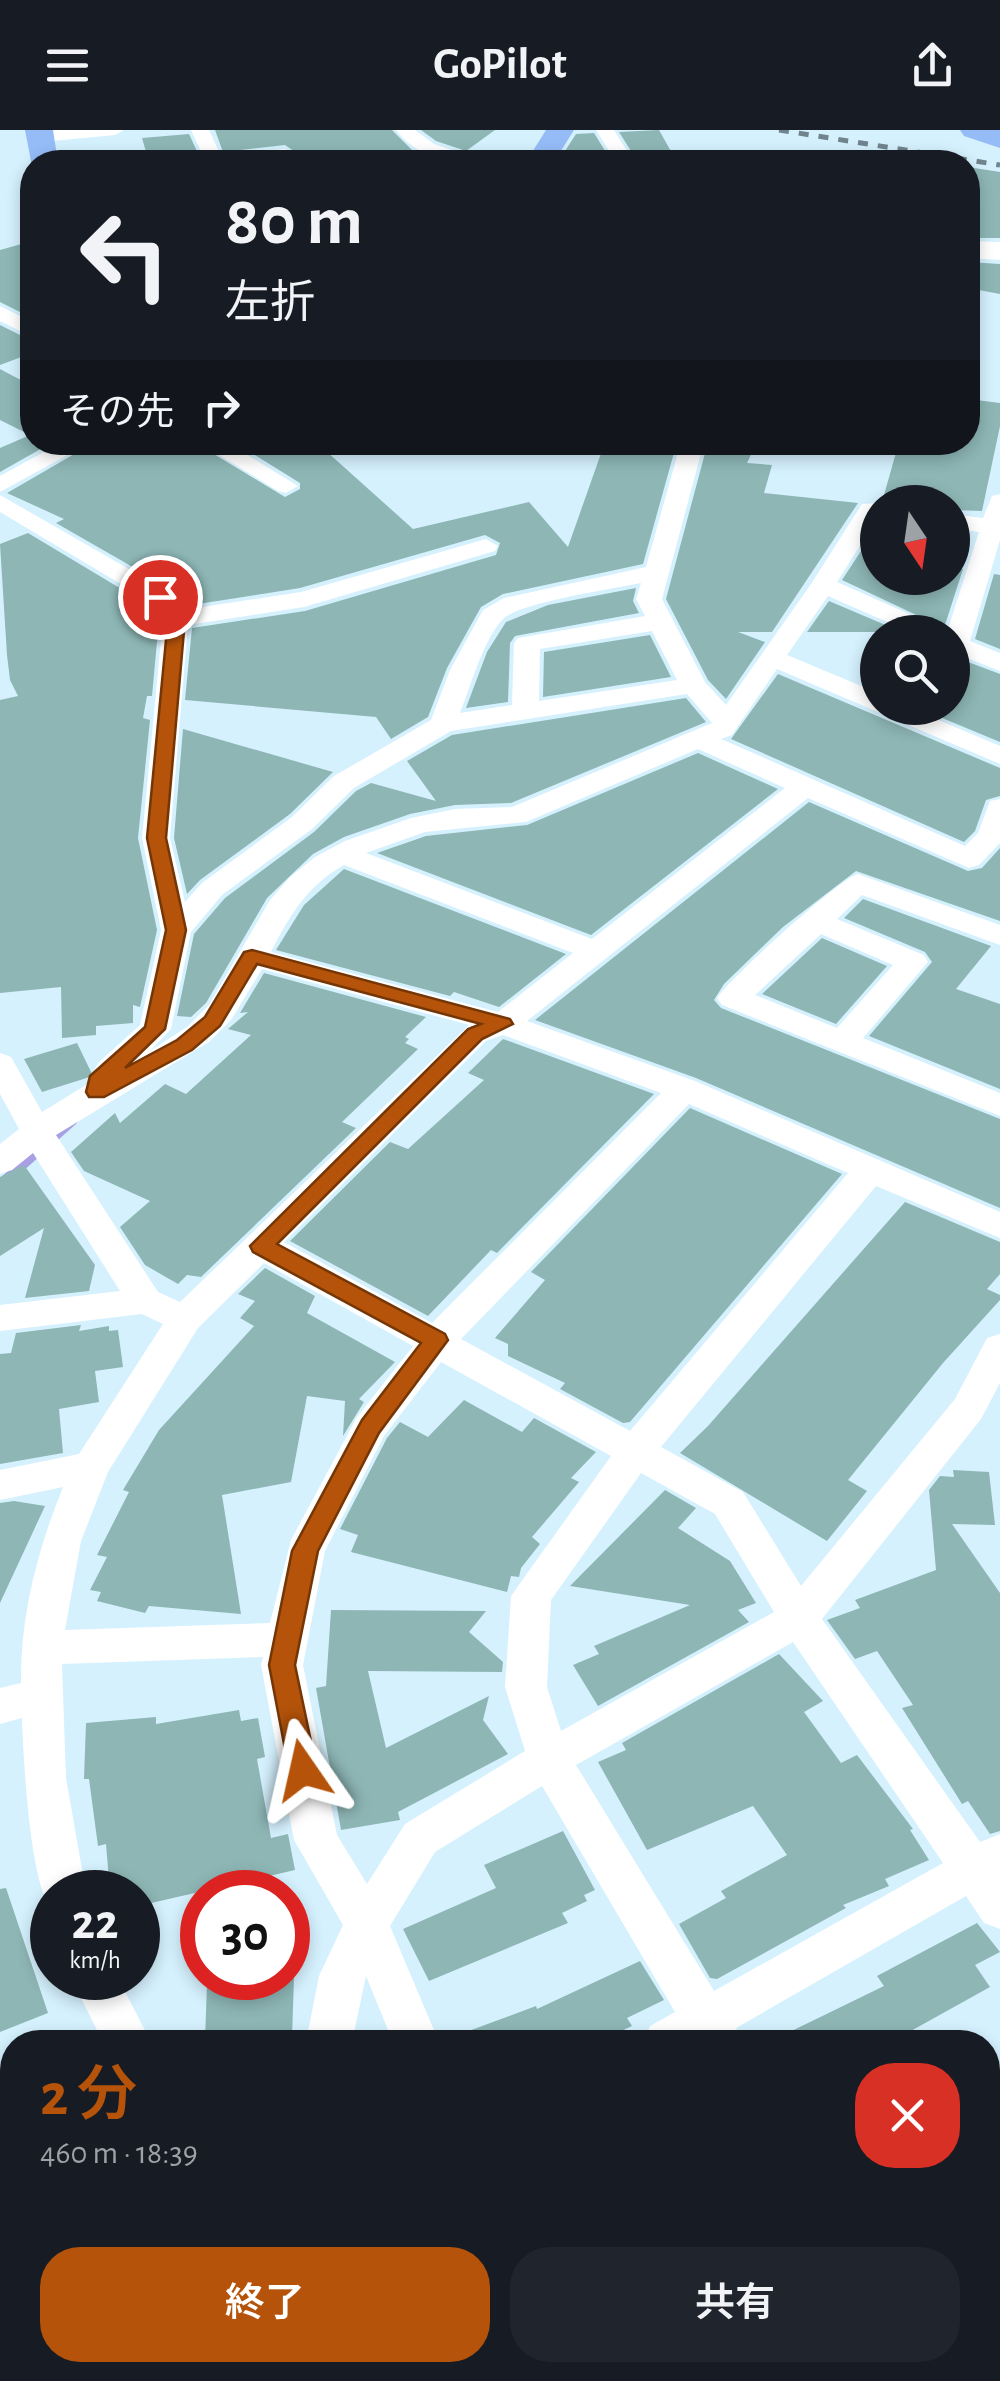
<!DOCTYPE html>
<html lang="ja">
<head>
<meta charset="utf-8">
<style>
	:root { --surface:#171b24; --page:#20242c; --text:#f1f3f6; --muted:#9ea1a6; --accent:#b45309 }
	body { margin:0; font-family:"Alegreya Sans","Noto Sans JP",sans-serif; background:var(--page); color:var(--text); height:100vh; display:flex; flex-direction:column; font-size:38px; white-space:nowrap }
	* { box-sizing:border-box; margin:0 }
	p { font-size:32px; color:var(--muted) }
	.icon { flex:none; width:55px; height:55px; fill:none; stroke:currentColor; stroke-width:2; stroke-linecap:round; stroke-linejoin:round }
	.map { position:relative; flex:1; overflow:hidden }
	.sheet { position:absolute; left:0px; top:1900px; width:1000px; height:352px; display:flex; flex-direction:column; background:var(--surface); border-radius:40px 40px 0 0; box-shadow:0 5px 15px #0003 }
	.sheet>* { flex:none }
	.hud { position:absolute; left:20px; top:20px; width:960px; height:305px; border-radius:40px; box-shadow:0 5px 15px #0003; background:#171b24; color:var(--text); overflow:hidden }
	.needle { width:65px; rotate:167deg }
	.buttons { position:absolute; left:860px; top:355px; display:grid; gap:20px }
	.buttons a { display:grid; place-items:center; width:110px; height:110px; border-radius:50%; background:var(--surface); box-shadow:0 5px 15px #0003; font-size:50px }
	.speed { position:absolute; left:30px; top:1740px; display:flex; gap:20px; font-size:50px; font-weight:700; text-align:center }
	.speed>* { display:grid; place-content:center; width:130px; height:130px; border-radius:50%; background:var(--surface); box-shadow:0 5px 15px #0003; line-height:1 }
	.speed small { font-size:25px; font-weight:400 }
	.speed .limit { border:15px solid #d22; background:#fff; color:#111 }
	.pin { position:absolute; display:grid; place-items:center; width:85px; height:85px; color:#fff; margin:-42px; border:5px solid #fff; border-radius:50%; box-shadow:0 2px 10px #0007 }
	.me { position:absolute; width:110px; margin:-55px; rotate:349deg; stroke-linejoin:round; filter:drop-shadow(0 0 8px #0008) }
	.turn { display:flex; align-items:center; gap:35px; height:210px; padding:0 40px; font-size:45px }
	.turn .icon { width:130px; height:130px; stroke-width:2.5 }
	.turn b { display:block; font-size:70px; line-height:85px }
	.then { display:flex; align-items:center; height:95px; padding:0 40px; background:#0003; gap:20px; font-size:38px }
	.round { display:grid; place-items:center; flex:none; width:105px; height:105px; border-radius:40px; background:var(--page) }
	.headline { display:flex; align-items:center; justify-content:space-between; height:170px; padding:0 40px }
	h1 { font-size:60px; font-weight:600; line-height:75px; color:var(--accent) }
	.primary-button { display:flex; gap:20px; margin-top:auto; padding:20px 40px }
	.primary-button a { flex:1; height:115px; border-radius:40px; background:var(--accent); color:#fff; font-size:40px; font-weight:600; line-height:115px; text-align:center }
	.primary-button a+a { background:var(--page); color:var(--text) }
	header { display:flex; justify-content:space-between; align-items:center; height:130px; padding:0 40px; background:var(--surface); font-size:45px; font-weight:600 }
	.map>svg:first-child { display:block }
</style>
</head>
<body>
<header><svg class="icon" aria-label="menu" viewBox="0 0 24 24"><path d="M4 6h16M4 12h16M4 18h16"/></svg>GoPilot<svg class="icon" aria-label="share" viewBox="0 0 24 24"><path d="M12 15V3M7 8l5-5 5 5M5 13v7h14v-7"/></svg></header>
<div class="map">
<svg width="1000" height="2251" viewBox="0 0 1000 2251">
	<rect width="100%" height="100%" fill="#d5f1fe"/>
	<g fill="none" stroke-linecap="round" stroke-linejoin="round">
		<path fill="#a8a0e4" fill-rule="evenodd" d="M 72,987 L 76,988 L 78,991 L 76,994 L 4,1058 L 0,1059 L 0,1048 L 68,988 Z"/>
	</g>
	<g fill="#8db6b5">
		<path d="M 215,0 L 392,0 L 412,20 L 441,32 L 293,32 L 298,24 L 285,15 L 223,22 Z"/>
		<path d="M 421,0 L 495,0 L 466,21 L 436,11 Z"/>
		<path d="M 659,0 L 677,32 L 638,32 L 619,2 Z"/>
		<path d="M 594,3 L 612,32 L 558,32 L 576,4 Z"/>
		<path d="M 189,4 L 202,32 L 149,32 L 142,8 Z"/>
		<path d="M 968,37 L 1000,42 L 1000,108 L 968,108 Z"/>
		<path d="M 32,111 L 32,188 L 0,172 L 0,120 Z"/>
		<path d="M 968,132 L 1000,134 L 1000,164 L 968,158 Z"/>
		<path d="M 0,195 L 32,211 L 32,223 L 0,235 Z"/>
		<path d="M 0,239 L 32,256 L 32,312 L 53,312 L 0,342 L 0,318 L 30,305 L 0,290 Z"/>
		<path d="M 968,269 L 1000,273 L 1000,296 L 982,381 L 952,380 L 952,372 L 882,372 L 899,312 L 968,312 Z"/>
		<path d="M 95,312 L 194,312 L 285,367 L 300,359 L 300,353 L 234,312 L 316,312 L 413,399 L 529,372 L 568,417 L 605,312 L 677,312 L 643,434 L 503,464 L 481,477 L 447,538 L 428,587 L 391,609 L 376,587 L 185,570 L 192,498 L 305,481 L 496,425 L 500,413 L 485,405 L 300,458 L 185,476 L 171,459 L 56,393 L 64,389 L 7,363 Z"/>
		<path d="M 708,312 L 757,312 L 747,333 L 772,335 L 764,363 L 858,373 L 772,502 L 738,502 L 765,512 L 726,569 L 708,550 L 666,469 Z"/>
		<path d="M 878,395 L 878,448 L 952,448 L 952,438 L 963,439 L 944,498 L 842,450 Z"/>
		<path d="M 28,403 L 148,475 L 159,490 L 152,566 L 147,566 L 143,588 L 150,590 L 138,708 L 157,800 L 140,877 L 133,875 L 133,893 L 96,896 L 96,905 L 62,908 L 61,857 L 0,863 L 0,570 L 18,566 L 10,550 L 7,525 L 0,414 Z"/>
		<path d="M 994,444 L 1000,445 L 1000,519 L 975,509 Z"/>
		<path d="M 636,458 L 633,471 L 639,483 L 515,506 L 510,513 L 508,572 L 466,578 L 487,522 L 506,492 L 548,475 Z"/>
		<path d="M 829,471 L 902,502 L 807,502 Z"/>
		<path d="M 650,505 L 671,547 L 543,567 L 544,522 Z"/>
		<path d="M 952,526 L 1000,544 L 1000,612 L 918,578 L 952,578 Z"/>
		<path d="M 778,544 L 1000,638 L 1000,666 L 986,670 L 975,701 L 964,712 L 731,609 Z"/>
		<path d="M 686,568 L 706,592 L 511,673 L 455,675 L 410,684 L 344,707 L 313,724 L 267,768 L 206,873 L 191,887 L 177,886 L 194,804 L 225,768 L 314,702 L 356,661 L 371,653 L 436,671 L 407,631 L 452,605 Z"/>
		<path d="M 183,599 L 333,642 L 290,684 L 200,750 L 187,764 L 174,708 Z"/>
		<path d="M 698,623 L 778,659 L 591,805 L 377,723 L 426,706 L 527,695 Z"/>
		<path d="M 809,672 L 968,741 L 982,738 L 1000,718 L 1000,791 L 856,741 L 783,797 L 724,854 L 714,870 L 721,878 L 1000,989 L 1000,1078 L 696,948 L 535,890 Z"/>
		<path d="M 344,739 L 566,824 L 499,877 L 454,862 L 450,866 L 276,820 L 304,775 Z"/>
		<path d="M 863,769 L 991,816 L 956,859 L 1000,874 L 1000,959 L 869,906 L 932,832 L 925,822 L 844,788 Z"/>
		<path d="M 822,808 L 887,836 L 836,894 L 762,864 Z"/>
		<path d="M 264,843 L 426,887 L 405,907 L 409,909 L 405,913 L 418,919 L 342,992 L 356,998 L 201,1147 L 187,1145 L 178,1154 L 145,1135 L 120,1097 L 150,1071 L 84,1041 L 71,1022 L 115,983 L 120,993 L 165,954 L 186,964 L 251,905 L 228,899 L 248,882 L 240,883 Z"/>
		<path d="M 503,909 L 654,964 L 497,1123 L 491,1120 L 428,1186 L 290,1111 L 390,1012 L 408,1019 L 484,950 L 468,943 Z"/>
		<path d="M 77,913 L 93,946 L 42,962 L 24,929 Z"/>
		<path d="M 690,978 L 842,1044 L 630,1292 L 623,1293 L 560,1259 L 565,1253 L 508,1226 L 508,1214 L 495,1208 L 545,1150 L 531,1142 Z"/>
		<path d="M 24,1035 L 95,1135 L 89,1161 L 25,1168 L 44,1098 L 0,1126 L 0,1047 Z"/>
		<path d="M 905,1072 L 1000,1112 L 1000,1144 L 987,1159 L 1000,1165 L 1000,1170 L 943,1233 L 848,1350 L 867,1361 L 827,1411 L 680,1323 L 708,1296 Z"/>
		<path d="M 265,1138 L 315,1166 L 307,1183 L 395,1232 L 359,1269 L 364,1272 L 343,1306 L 345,1271 L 307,1266 L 291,1352 L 222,1365 L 241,1484 L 149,1476 L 145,1483 L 97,1471 L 101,1462 L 90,1460 L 107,1427 L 97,1425 L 129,1362 L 123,1360 L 159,1300 L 254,1196 L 240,1188 L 255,1171 L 238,1164 Z"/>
		<path d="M 81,1195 L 79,1201 L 109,1196 L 109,1201 L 118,1200 L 123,1237 L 95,1241 L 99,1272 L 59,1279 L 63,1323 L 0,1334 L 0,1224 L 11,1223 L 16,1203 Z"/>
		<path d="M 464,1270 L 522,1302 L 534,1288 L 596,1322 L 571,1348 L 579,1352 L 532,1407 L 540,1414 L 521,1438 L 519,1447 L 511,1446 L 507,1462 L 351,1422 L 358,1405 L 340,1399 L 387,1308 L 400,1292 L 428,1307 Z"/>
		<path d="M 953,1340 L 989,1342 L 995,1395 L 952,1394 L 1000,1463 L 1000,1701 L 990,1704 L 968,1671 L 962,1674 L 902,1578 L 913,1575 L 877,1521 L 855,1529 L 827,1490 L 860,1478 L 855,1470 L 936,1440 L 929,1360 L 940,1346 L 954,1347 Z"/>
		<path d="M 665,1360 L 696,1378 L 678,1398 L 730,1431 L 756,1473 L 738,1480 L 749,1492 L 598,1576 L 573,1535 L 599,1524 L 594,1516 L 690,1475 L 570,1456 Z"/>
		<path d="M 14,1371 L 45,1376 L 0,1473 L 0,1373 Z"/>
		<path d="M 331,1480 L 486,1481 L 469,1502 L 503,1532 L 502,1542 L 368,1541 L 386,1618 L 489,1566 L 483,1590 L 508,1624 L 398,1682 L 400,1690 L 341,1700 L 316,1558 L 326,1556 Z"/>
		<path d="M 779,1524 L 823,1571 L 804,1582 L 841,1633 L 857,1625 L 913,1699 L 910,1700 L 929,1730 L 885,1749 L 889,1756 L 843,1775 L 846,1778 L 717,1849 L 710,1848 L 679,1794 L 726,1768 L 721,1761 L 787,1725 L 753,1676 L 647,1720 L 598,1632 L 626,1620 L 622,1613 Z"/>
		<path d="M 239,1580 L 241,1591 L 258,1588 L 265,1627 L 257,1629 L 271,1708 L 288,1704 L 295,1740 L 138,1776 L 138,1762 L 110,1762 L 106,1714 L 98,1716 L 89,1649 L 84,1649 L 86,1593 L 156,1587 L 156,1594 Z"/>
		<path d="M 563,1701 L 595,1760 L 584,1765 L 587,1771 L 562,1783 L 568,1793 L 429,1851 L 403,1799 L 496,1758 L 484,1735 Z"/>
		<path d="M 6,1758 L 48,1883 L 0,1902 L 0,1759 Z"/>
		<path d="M 977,1793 L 1000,1822 L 975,1835 L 990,1857 L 891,1912 L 769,1912 L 884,1856 L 877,1846 Z"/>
		<path d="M 640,1831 L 664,1870 L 627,1888 L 632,1896 L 598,1912 L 447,1912 L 447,1909 L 536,1876 L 537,1879 Z"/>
		<path d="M 227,1848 L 294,1848 L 292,1907 L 205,1911 L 207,1854 L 227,1853 Z"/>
	</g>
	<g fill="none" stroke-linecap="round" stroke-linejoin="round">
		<g fill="#fff" fill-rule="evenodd">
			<path d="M 57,0 L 124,0 L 115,5 L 41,12 L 32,7 L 35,3 Z"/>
			<path d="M 191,0 L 209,0 L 221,26 L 285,19 L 294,25 L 292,29 L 206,32 Z"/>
			<path d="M 396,0 L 415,0 L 434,14 L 487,32 C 453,34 418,29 396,0 Z"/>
			<path d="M 596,0 L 614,0 L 634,32 L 616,32 Z"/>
			<path d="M 135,20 L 142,22 L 146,32 L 42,32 L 51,26 Z"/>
			<path d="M 0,176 L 32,192 L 32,207 L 0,191 Z"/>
			<path d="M 62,312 L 91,312 L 0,362 L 0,346 Z"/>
			<path d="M 198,312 L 226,312 L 298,356 L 286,363 L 278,361 Z"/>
			<path d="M 681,312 L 704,312 L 662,469 L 705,552 L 726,575 L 811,454 L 862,374 L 878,373 L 878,387 L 837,452 L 939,497 L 943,502 L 910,502 L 828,466 L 787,525 L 878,563 L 878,578 L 910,578 L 1000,616 L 1000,634 L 777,539 L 732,605 L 721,609 L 965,716 L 978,703 L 990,671 L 1000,669 L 1000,713 L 979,735 L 969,738 L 808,668 L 527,891 L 695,951 L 1000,1082 L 1000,1108 L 876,1056 L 661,1317 L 743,1362 L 801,1456 L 955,1269 L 987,1208 L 1000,1204 L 1000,1253 L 981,1289 L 822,1489 L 980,1712 L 1000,1704 L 1000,1799 L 984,1793 L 966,1766 L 736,1898 L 742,1912 L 644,1912 L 650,1896 L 675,1882 L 542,1656 L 435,1722 L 390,1796 L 439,1912 L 393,1912 L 366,1846 L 352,1912 L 306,1912 L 319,1846 L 343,1795 L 294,1710 L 261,1535 L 263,1527 L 62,1534 L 66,1648 L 86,1762 L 52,1762 L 52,1778 C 30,1759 23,1623 22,1588 L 0,1594 L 0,1558 L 21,1553 C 20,1485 38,1419 63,1357 L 0,1370 L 0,1340 L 79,1324 L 163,1194 L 142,1184 L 0,1201 L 0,1175 L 120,1161 L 33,1023 L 12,1040 L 0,1044 L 0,1014 L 19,999 L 0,964 L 0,923 L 11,927 L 42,982 L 99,947 L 94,940 L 99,932 L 140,895 L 161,800 L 142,708 L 163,489 L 151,472 L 0,382 L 0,365 L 169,462 L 183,480 L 301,462 L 486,409 L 498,416 L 495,421 L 304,477 L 188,495 L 170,708 L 185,772 L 202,753 L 292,687 L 334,646 L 431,590 L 450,540 L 483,480 L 504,468 L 646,437 ZM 641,453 L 636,469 L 645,486 L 518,508 L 514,513 L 512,575 L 460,583 C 470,558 484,508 503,489 C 521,472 613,459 641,453 ZM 652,501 L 677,550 L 539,571 L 540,519 ZM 687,564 L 712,593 L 512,677 L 455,679 L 411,688 L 345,711 L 315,727 L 290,747 L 270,770 L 209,875 L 187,897 L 150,921 L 171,899 L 191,802 L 222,765 L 312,699 L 354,658 L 451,601 ZM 698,619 L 785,658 L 592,809 L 366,723 L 425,702 L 526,692 ZM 344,735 L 573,823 L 498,882 L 271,822 C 289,786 308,755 344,735 ZM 262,839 L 469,895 L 180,1172 L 158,1162 L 56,1005 L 209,912 L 231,890 ZM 503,905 L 661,963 L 432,1193 L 284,1112 L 486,911 ZM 689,974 L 848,1043 L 630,1301 L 461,1209 ZM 264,1133 L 413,1216 L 357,1287 L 291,1410 L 270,1493 L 65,1500 L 81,1411 L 108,1342 L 198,1198 ZM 441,1232 L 611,1326 L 511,1466 L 505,1557 L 525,1621 L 405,1694 L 367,1754 L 337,1705 L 303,1535 L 325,1421 L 384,1306 ZM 641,1343 L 715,1384 L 774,1482 L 561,1601 L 547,1557 L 551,1470 ZM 793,1512 L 943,1733 L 714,1861 L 576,1635 Z"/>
			<path d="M 1000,364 L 1000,410 L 970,511 L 1000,523 L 1000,541 L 952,522 L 952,502 L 947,502 L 979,402 L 952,398 L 952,384 L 983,388 L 992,366 Z"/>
			<path d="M 858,744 L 1000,795 L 1000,815 L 862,765 L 837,789 L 924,825 L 928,832 L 863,908 L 1000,963 L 1000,986 L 722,875 L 717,868 C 731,847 839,749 858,744 ZM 821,804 L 893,835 L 837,898 L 755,865 Z"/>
			<path d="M 71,1848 L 118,1848 L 151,1912 L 103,1912 Z"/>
			<path d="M 988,2101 L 1000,2102 L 1000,2152 L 988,2151 Z"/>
			<path d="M 256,2240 L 344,2240 L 339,2251 L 253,2251 Z"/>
			<path d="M 709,2240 L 761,2240 L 762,2251 L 710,2251 Z"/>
		</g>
		<path fill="#fff" fill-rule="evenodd" d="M 968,111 L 1000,112 L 1000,130 L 968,128 Z"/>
		<g fill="#95bcf7" fill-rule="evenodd">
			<path d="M 25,0 L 53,0 L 58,32 L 32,32 L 32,36 Z"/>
			<path d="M 546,0 L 574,0 L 554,32 L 526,32 Z"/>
			<path d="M 960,0 L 1000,0 L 1000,18 L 964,6 Z"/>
		</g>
		<path stroke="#70848d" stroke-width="5" stroke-dasharray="10 10" stroke-linecap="butt" d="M 779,0 L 1000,35"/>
	</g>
	<path fill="#b45309" stroke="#753606" stroke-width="2.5" d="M 154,463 L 166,463 L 185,489 L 166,708 L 186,800 L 165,899 L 125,938 L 177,910 L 205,887 L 244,822 L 252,820 L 510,889 L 513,894 L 482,909 L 277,1114 L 445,1204 L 448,1210 L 379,1303 L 318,1421 L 295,1535 L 317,1640 L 313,1649 L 303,1652 L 293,1649 L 289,1640 L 269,1535 L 292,1421 L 362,1290 L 421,1213 L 253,1122 L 250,1116 L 468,899 L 481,894 L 257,834 L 220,896 L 192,920 L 104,967 L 89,967 L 86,962 L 90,946 L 145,897 L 166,800 L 147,708 L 168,489 L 152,467 Z"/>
</svg>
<div class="buttons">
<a><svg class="needle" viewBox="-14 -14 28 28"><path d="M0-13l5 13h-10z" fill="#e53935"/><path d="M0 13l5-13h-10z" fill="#9ea1a6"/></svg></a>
<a><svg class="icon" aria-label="search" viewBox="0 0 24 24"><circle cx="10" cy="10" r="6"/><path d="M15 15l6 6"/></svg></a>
</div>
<div class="speed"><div>22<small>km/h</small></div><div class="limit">30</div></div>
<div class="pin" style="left:160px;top:467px;background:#d93025"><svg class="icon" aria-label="arrive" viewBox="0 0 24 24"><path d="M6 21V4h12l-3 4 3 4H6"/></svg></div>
<svg class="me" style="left:303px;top:1640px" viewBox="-20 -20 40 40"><path d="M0-17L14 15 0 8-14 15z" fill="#b45309" stroke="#fff" stroke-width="4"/></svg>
<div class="hud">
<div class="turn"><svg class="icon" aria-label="left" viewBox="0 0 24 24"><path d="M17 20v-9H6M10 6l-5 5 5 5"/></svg><div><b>80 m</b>左折</div></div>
<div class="then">その先<svg class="icon" aria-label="right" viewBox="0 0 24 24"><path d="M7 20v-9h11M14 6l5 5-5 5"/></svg></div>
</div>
<section class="sheet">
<div class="headline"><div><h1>2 分</h1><p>460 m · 18:39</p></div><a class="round" style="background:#d93025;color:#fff"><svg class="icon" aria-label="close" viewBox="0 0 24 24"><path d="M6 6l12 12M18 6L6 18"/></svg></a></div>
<div class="primary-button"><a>終了</a><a>共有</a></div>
</section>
</div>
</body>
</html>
